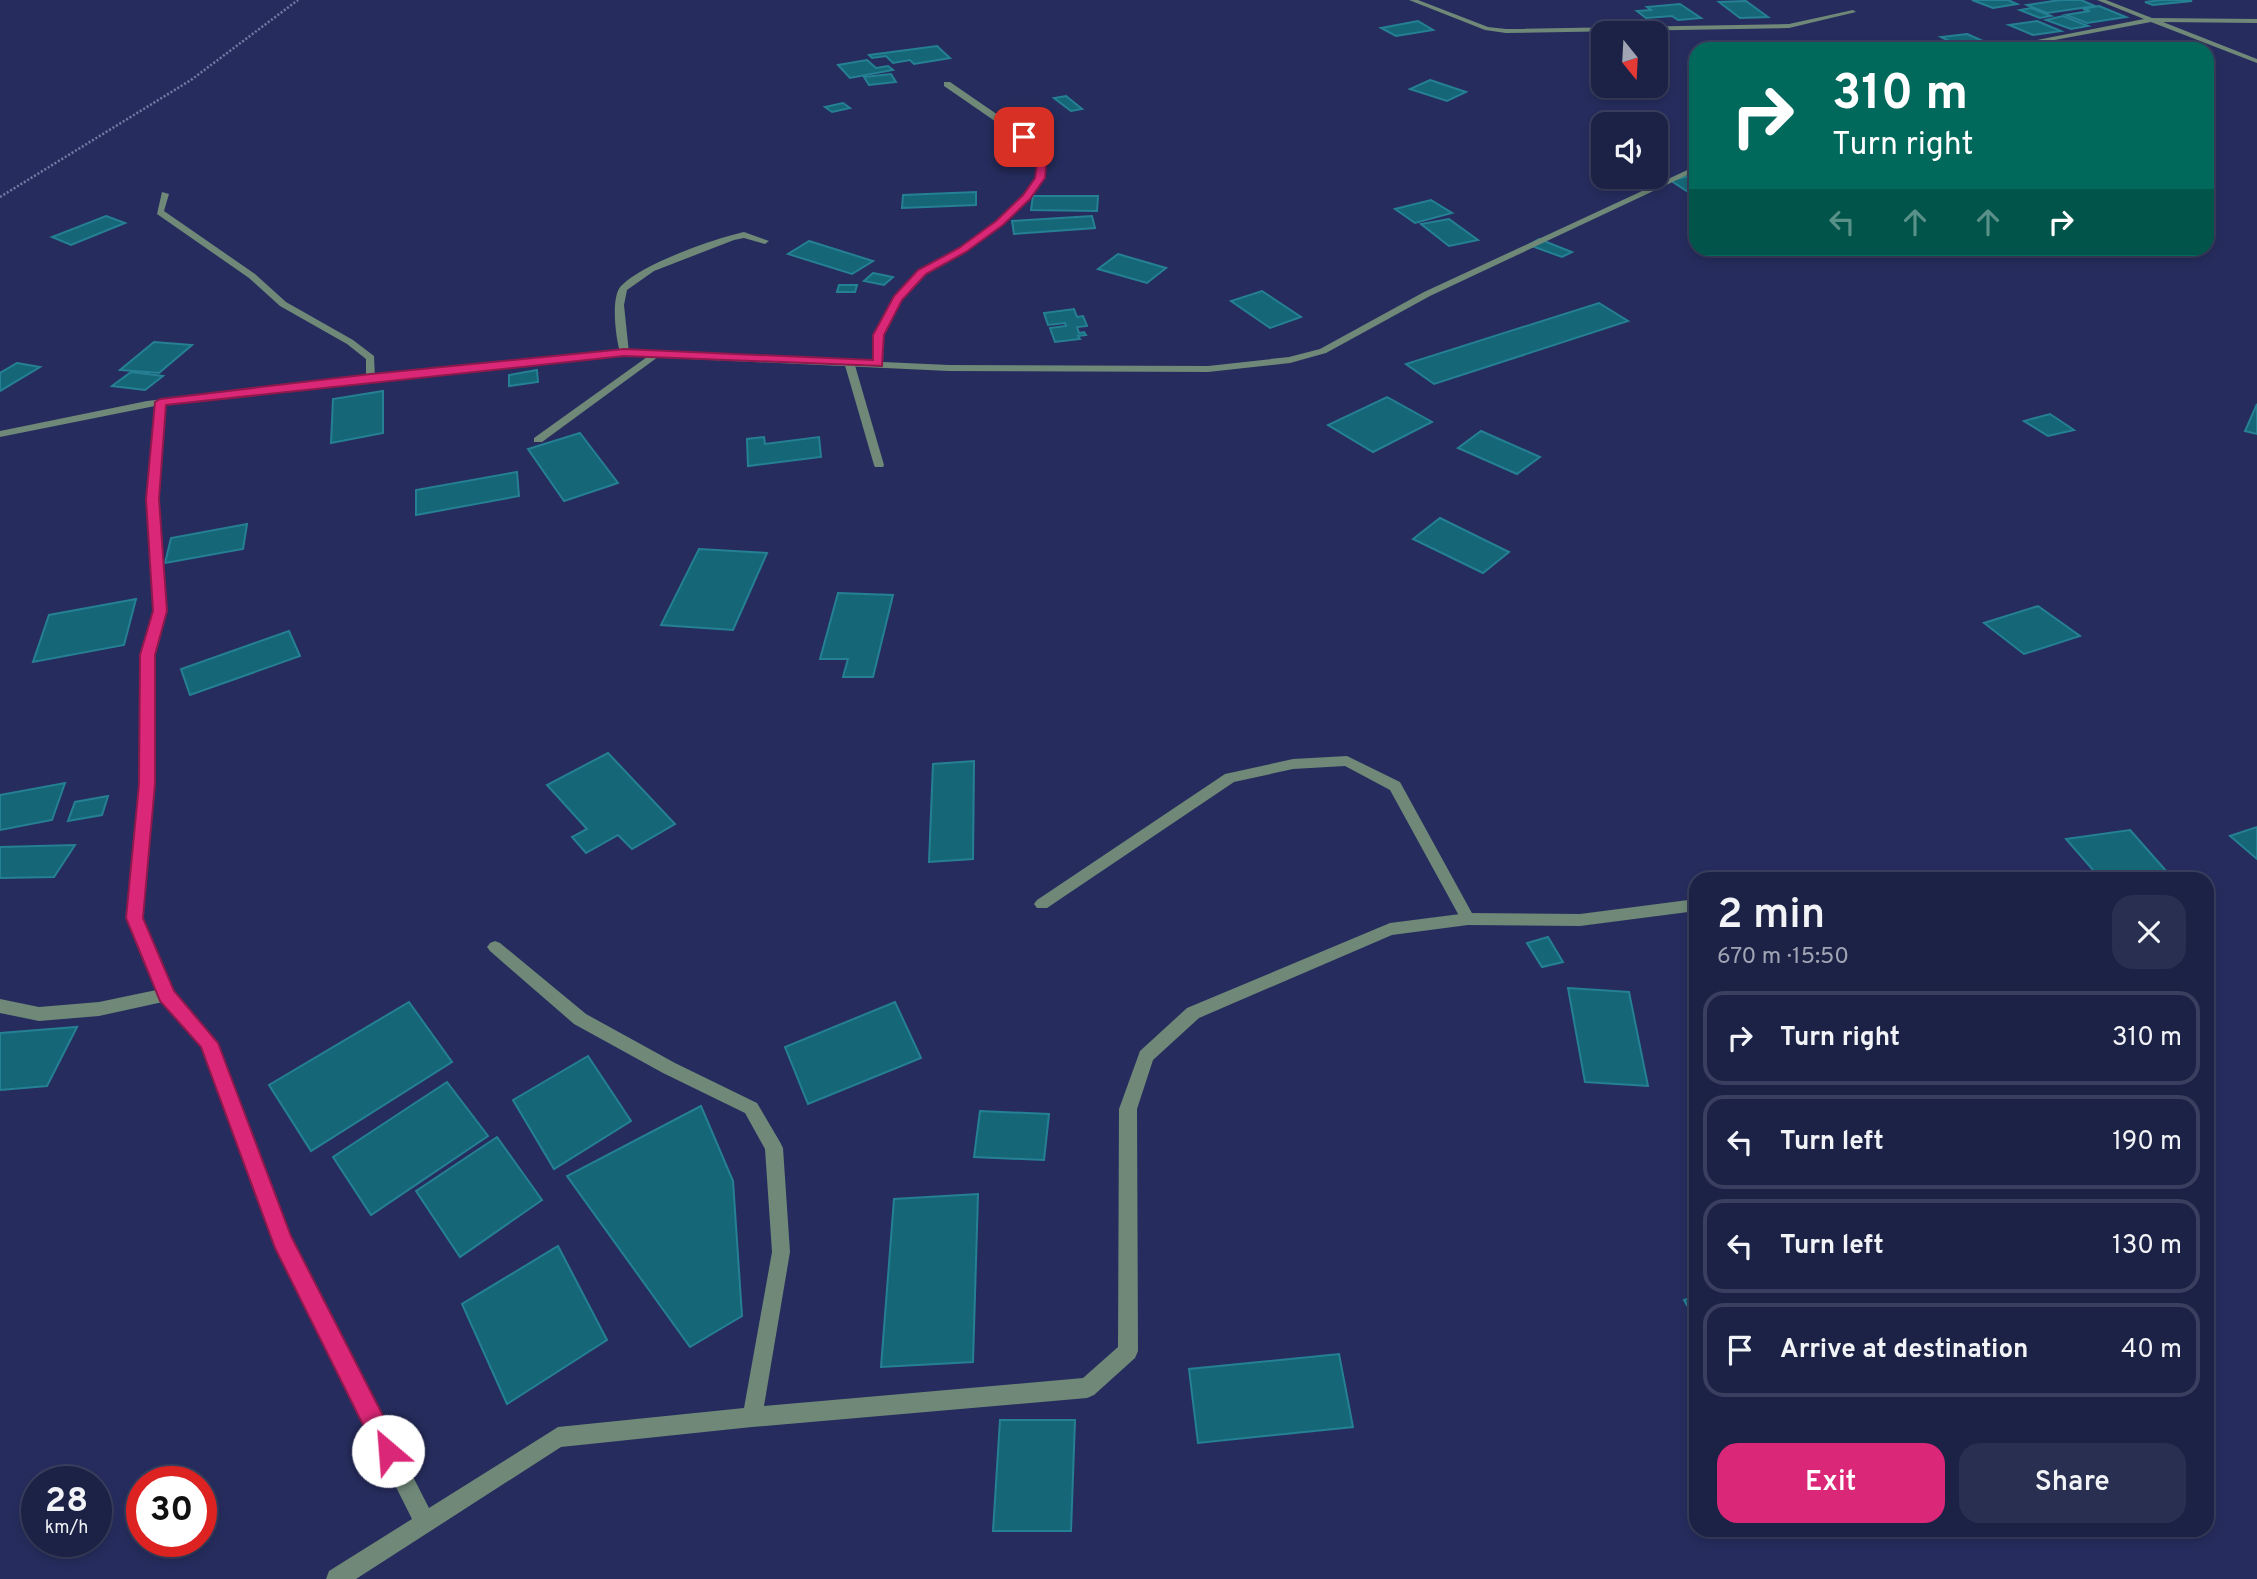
<!DOCTYPE html>
<html lang="en">
<head>
<meta charset="utf-8">
<style>
	:root { --surface:#1c2246; --page:#292f51; --text:#f1f3f6; --muted:#a0a4b3; --line:#3a3f5f; --accent:#db2777 }
	body { margin:0; font-family:Overpass,sans-serif; background:var(--page); color:var(--text); height:100vh; display:flex; flex-direction:column; font-size:26px; white-space:nowrap }
	* { box-sizing:border-box; margin:0 }
	p { font-size:23px; color:var(--muted) }
	.icon { flex:none; width:38px; height:38px; fill:none; stroke:currentColor; stroke-width:2; stroke-linecap:round; stroke-linejoin:round }
	.map { position:relative; flex:1; overflow:hidden }
	.side { position:absolute; left:1689px; top:872px; width:525px; height:665px; display:flex; flex-direction:column; background:var(--surface); border-radius:21px; box-shadow:0 4px 10px #0003,0 0 0 2px var(--line) }
	.side>* { flex:none }
	.hud { position:absolute; left:1689px; top:42px; width:525px; height:214px; border-radius:21px; box-shadow:0 4px 10px #0003,0 0 0 2px var(--line); background:#00695c; color:#fff; overflow:hidden }
	.needle { width:46px; rotate:162deg }
	.buttons { position:absolute; left:1591px; top:21px; display:grid; gap:14px }
	.buttons a { display:grid; place-items:center; width:77px; height:77px; border-radius:14px; background:var(--surface); box-shadow:0 4px 10px #0003,0 0 0 2px var(--line); font-size:35px }
	.speed { position:absolute; left:21px; top:1466px; display:flex; gap:14px; font-size:35px; font-weight:700; text-align:center }
	.speed>* { display:grid; place-content:center; width:91px; height:91px; border-radius:50%; background:var(--surface); box-shadow:0 4px 10px #0003,0 0 0 2px var(--line); line-height:1 }
	.speed small { font-size:18px; font-weight:400 }
	.speed .limit { border:10px solid #d22; background:#fff; color:#111 }
	.pin { position:absolute; display:grid; place-items:center; width:60px; height:60px; color:#fff; margin:-30px; border-radius:14px; box-shadow:0 4px 10px #0006 }
	.me { position:absolute; width:77px; margin:-38px; rotate:333deg; stroke-linejoin:round; filter:drop-shadow(0 0 5px #0008) }
	.turn { display:flex; align-items:center; gap:24px; height:147px; padding:0 28px; font-size:32px }
	.turn .icon { width:91px; height:91px; stroke-width:2.5 }
	.turn b { display:block; font-size:49px; line-height:60px }
	.lanes { display:flex; align-items:center; height:66px; padding:0 28px; background:#0003; justify-content:center; gap:35px; direction:ltr }
	.lanes .off { opacity:.35 }
	.round { display:grid; place-items:center; flex:none; width:74px; height:74px; border-radius:21px; background:var(--page) }
	.overview { display:flex; align-items:center; justify-content:space-between; height:119px; padding:0 28px }
	h1 { font-size:42px; font-weight:600; line-height:52px }
	.button { display:flex; gap:14px; margin-top:auto; padding:14px 28px }
	.button a { flex:1; height:80px; border-radius:21px; background:var(--accent); color:#fff; font-size:28px; font-weight:600; line-height:80px; text-align:center }
	.button a+a { background:var(--page); color:var(--text) }
	ul { padding:0; list-style:none }
	li { display:flex; align-items:center; gap:21px; height:94px; margin:0 14px 10px; padding:0 14px; border:4px solid var(--line); border-radius:21px }
	li div { flex:1 }
	li b { display:block; font-size:26px }
	li em { font-style:normal }
	.map>svg:first-child { display:block }
</style>
</head>
<body>
<div class="map">
<svg width="2257" height="1579" viewBox="0 0 2257 1579">
	<rect width="100%" height="100%" fill="#262d5e"/>
	<g fill="#156676" stroke="#258093" stroke-width="2">
		<path d="M 1972,0 L 2008,0 L 2017,4 L 1993,8 Z"/>
		<path d="M 2060,0 L 2081,0 L 2095,6 L 2047,13 L 2027,5 Z"/>
		<path d="M 2162,0 L 2189,0 L 2192,1 L 2153,5 L 2145,2 Z"/>
		<path d="M 1746,1 L 1768,17 L 1740,18 L 1719,2 Z"/>
		<path d="M 1680,4 L 1701,18 L 1678,20 L 1672,16 L 1646,18 L 1637,11 L 1651,10 L 1647,7 Z"/>
		<path d="M 2099,6 L 2126,17 L 2087,23 L 2066,15 L 2090,11 L 2083,9 Z"/>
		<path d="M 2031,8 L 2051,16 L 2040,18 L 2020,10 Z"/>
		<path d="M 2063,16 L 2088,26 L 2071,29 L 2046,20 Z"/>
		<path d="M 1418,21 L 1433,30 L 1396,36 L 1381,28 Z"/>
		<path d="M 2037,21 L 2061,31 L 2033,35 L 2009,25 Z"/>
		<path d="M 1967,34 L 1983,41 L 1957,45 L 1941,37 Z"/>
		<path d="M 937,46 L 950,58 L 914,64 L 910,60 L 893,63 L 886,56 L 872,58 L 869,55 Z"/>
		<path d="M 867,60 L 876,68 L 888,66 L 893,70 L 850,78 L 838,65 Z"/>
		<path d="M 891,74 L 896,82 L 869,85 L 864,77 Z"/>
		<path d="M 1430,80 L 1466,92 L 1447,101 L 1410,89 Z"/>
		<path d="M 1066,96 L 1082,109 L 1071,111 L 1054,98 Z"/>
		<path d="M 843,103 L 850,108 L 832,112 L 825,107 Z"/>
		<path d="M 1690,176 L 1696,179 L 1696,190 L 1688,192 L 1670,180 Z"/>
		<path d="M 976,192 L 976,205 L 902,208 L 903,195 Z"/>
		<path d="M 1033,196 L 1098,196 L 1097,211 L 1031,210 Z"/>
		<path d="M 1431,200 L 1452,213 L 1415,223 L 1395,209 Z"/>
		<path d="M 106,216 L 125,223 L 71,245 L 52,237 Z"/>
		<path d="M 1092,216 L 1095,228 L 1014,234 L 1012,221 Z"/>
		<path d="M 1449,219 L 1478,240 L 1449,246 L 1421,224 Z"/>
		<path d="M 1539,239 L 1572,252 L 1562,257 L 1529,245 Z"/>
		<path d="M 809,241 L 873,261 L 852,274 L 788,254 Z"/>
		<path d="M 1118,254 L 1166,268 L 1147,283 L 1098,269 Z"/>
		<path d="M 873,273 L 893,277 L 884,285 L 864,281 Z"/>
		<path d="M 839,285 L 857,285 L 855,292 L 837,292 Z"/>
		<path d="M 1262,291 L 1301,317 L 1270,328 L 1231,301 Z"/>
		<path d="M 1599,303 L 1628,321 L 1434,384 L 1406,364 Z"/>
		<path d="M 1074,309 L 1077,317 L 1083,316 L 1087,326 L 1077,327 L 1079,333 L 1084,332 L 1086,335 L 1078,336 L 1080,339 L 1055,342 L 1050,328 L 1066,326 L 1065,323 L 1048,325 L 1044,313 Z"/>
		<path d="M 154,342 L 192,345 L 159,373 L 120,370 Z"/>
		<path d="M 17,363 L 40,367 L 0,391 L 0,373 Z"/>
		<path d="M 537,370 L 538,382 L 509,386 L 509,375 Z"/>
		<path d="M 131,372 L 163,376 L 145,390 L 112,386 Z"/>
		<path d="M 383,391 L 383,433 L 331,443 L 333,399 Z"/>
		<path d="M 1387,397 L 1432,422 L 1373,452 L 1328,425 Z"/>
		<path d="M 2257,404 L 2257,434 L 2245,431 Z"/>
		<path d="M 2050,414 L 2074,430 L 2048,436 L 2024,421 Z"/>
		<path d="M 1481,431 L 1540,457 L 1517,474 L 1458,448 Z"/>
		<path d="M 580,433 L 618,483 L 564,501 L 528,449 Z"/>
		<path d="M 764,437 L 765,444 L 819,437 L 821,457 L 748,466 L 747,439 Z"/>
		<path d="M 517,472 L 519,496 L 416,515 L 416,490 Z"/>
		<path d="M 1440,518 L 1509,552 L 1483,573 L 1413,539 Z"/>
		<path d="M 247,524 L 243,549 L 165,563 L 171,538 Z"/>
		<path d="M 699,549 L 767,553 L 733,630 L 661,625 Z"/>
		<path d="M 838,593 L 893,595 L 873,677 L 843,677 L 848,659 L 820,659 Z"/>
		<path d="M 136,599 L 124,645 L 33,662 L 49,615 Z"/>
		<path d="M 2038,606 L 2080,636 L 2024,654 L 1984,623 Z"/>
		<path d="M 289,631 L 300,656 L 190,695 L 181,669 Z"/>
		<path d="M 608,753 L 675,824 L 632,849 L 618,835 L 586,853 L 572,837 L 587,829 L 547,785 Z"/>
		<path d="M 974,761 L 973,859 L 929,862 L 933,764 Z"/>
		<path d="M 65,783 L 52,820 L 0,830 L 0,795 Z"/>
		<path d="M 108,796 L 102,815 L 68,821 L 75,802 Z"/>
		<path d="M 2257,827 L 2257,859 L 2230,836 Z"/>
		<path d="M 2130,830 L 2168,873 L 2125,878 L 2100,878 L 2066,839 Z"/>
		<path d="M 75,845 L 54,877 L 0,878 L 0,847 Z"/>
		<path d="M 1548,937 L 1563,962 L 1542,967 L 1527,943 Z"/>
		<path d="M 1568,988 L 1629,992 L 1648,1086 L 1585,1082 Z"/>
		<path d="M 409,1002 L 452,1062 L 311,1151 L 269,1085 Z"/>
		<path d="M 895,1002 L 921,1058 L 808,1104 L 785,1047 Z"/>
		<path d="M 77,1027 L 47,1086 L 0,1090 L 0,1033 Z"/>
		<path d="M 588,1056 L 631,1121 L 554,1169 L 513,1100 Z"/>
		<path d="M 447,1082 L 488,1136 L 371,1215 L 333,1157 Z"/>
		<path d="M 701,1106 L 733,1181 L 742,1316 L 690,1347 L 567,1176 Z"/>
		<path d="M 980,1111 L 1049,1114 L 1044,1160 L 974,1157 Z"/>
		<path d="M 497,1137 L 542,1200 L 460,1257 L 416,1191 Z"/>
		<path d="M 978,1194 L 973,1362 L 881,1367 L 894,1199 Z"/>
		<path d="M 558,1246 L 607,1340 L 507,1404 L 462,1304 Z"/>
		<path d="M 1696,1296 L 1696,1321 L 1684,1300 Z"/>
		<path d="M 1339,1354 L 1353,1427 L 1198,1443 L 1189,1369 Z"/>
		<path d="M 1000,1420 L 1075,1420 L 1071,1531 L 993,1531 Z"/>
	</g>
	<g fill="none" stroke-linecap="round" stroke-linejoin="round">
		<path stroke="#747ca4" stroke-width="2.5" stroke-dasharray="2 2" stroke-linecap="butt" d="M 0,197 L 191,80 L 298,0"/>
		<g fill="#6f8877" fill-rule="evenodd">
			<path d="M 162,192 L 169,194 L 164,211 L 255,274 L 286,302 L 353,340 L 374,356 L 375,380 L 366,378 L 366,359 L 347,344 L 280,306 L 249,278 L 157,214 Z"/>
			<path d="M 744,232 L 769,241 L 765,244 L 744,238 L 734,240 L 654,271 L 627,290 L 624,305 L 629,353 L 621,355 C 616,342 610,297 621,286 C 642,264 713,239 744,232 Z"/>
			<path d="M 654,352 L 662,354 L 542,442 L 534,442 L 534,438 Z"/>
			<path d="M 845,360 L 854,362 L 884,465 L 883,467 L 875,467 L 874,465 L 844,362 Z"/>
			<path d="M 1347,756 L 1400,782 L 1473,915 L 1476,919 L 1473,923 L 1468,925 L 1463,923 L 1390,790 L 1345,766 L 1293,769 L 1234,782 L 1047,908 L 1037,908 L 1034,904 L 1037,900 L 1225,774 L 1293,759 Z"/>
			<path d="M 166,988 L 172,990 L 174,995 L 172,1000 L 99,1016 L 39,1021 L 0,1013 L 0,999 L 39,1007 L 99,1002 Z"/>
		</g>
		<g fill="#6f8877" fill-rule="evenodd">
			<path d="M 1409,0 L 1418,0 L 1488,27 L 1506,29 L 1789,24 L 1853,10 L 1856,12 L 1789,28 L 1506,33 L 1485,30 Z"/>
			<path d="M 2097,0 L 2106,0 L 2152,18 L 2257,19 L 2257,23 L 2163,22 L 2257,59 L 2257,63 L 2151,22 L 2006,49 L 1992,49 L 2144,19 Z"/>
			<path d="M 944,82 L 950,82 L 1027,135 L 1047,156 L 1044,178 L 1030,198 L 1003,225 L 966,252 L 925,274 L 902,299 L 884,335 L 883,362 L 949,365 L 1208,366 L 1289,357 L 1320,349 L 1424,292 L 1696,166 L 1696,171 L 1430,296 L 1326,353 L 1290,363 L 1208,372 L 949,371 L 624,356 L 371,381 L 165,405 L 159,499 L 166,611 L 154,655 L 154,784 L 143,918 L 172,991 L 214,1038 L 290,1237 L 429,1508 L 558,1427 L 744,1408 L 772,1252 L 765,1149 L 745,1113 L 663,1073 L 574,1024 L 490,951 L 487,947 L 490,943 L 495,941 L 500,943 L 586,1014 L 675,1063 L 757,1103 L 780,1142 L 783,1148 L 790,1252 L 764,1406 L 1083,1378 L 1118,1347 L 1119,1109 L 1140,1051 L 1187,1008 L 1390,923 L 1468,913 L 1580,914 L 1696,899 L 1696,911 L 1580,926 L 1468,925 L 1392,935 L 1199,1018 L 1153,1060 L 1137,1109 L 1138,1351 L 1135,1358 L 1094,1395 L 1087,1398 L 752,1427 L 561,1447 L 356,1579 L 326,1579 L 329,1571 L 412,1519 L 276,1247 L 201,1047 L 160,1000 L 127,918 L 140,784 L 142,655 L 154,611 L 147,499 L 155,406 L 0,437 L 0,431 L 147,401 L 371,375 L 624,350 L 873,362 L 874,335 L 895,296 L 919,270 L 960,248 L 997,221 L 1024,194 L 1036,178 L 1039,156 L 1021,139 L 944,86 Z"/>
		</g>
	</g>
	<path fill="#db2777" stroke="#8e194d" stroke-width="2" d="M 1021,135 L 1027,135 L 1047,156 L 1045,178 L 1030,199 L 1003,225 L 966,252 L 926,274 L 902,300 L 884,335 L 882,366 L 624,356 L 166,405 L 159,499 L 167,611 L 155,655 L 155,784 L 143,918 L 174,991 L 218,1043 L 291,1236 L 397,1443 L 400,1451 L 397,1459 L 388,1463 L 380,1459 L 275,1248 L 201,1047 L 160,1001 L 126,918 L 139,784 L 140,655 L 153,611 L 146,499 L 155,402 L 160,399 L 371,374 L 624,349 L 873,360 L 873,335 L 894,296 L 918,270 L 959,248 L 996,221 L 1023,195 L 1035,178 L 1038,156 L 1021,139 Z"/>
</svg>
<div class="buttons">
<a><svg class="needle" viewBox="-14 -14 28 28"><path d="M0-13l5 13h-10z" fill="#e53935"/><path d="M0 13l5-13h-10z" fill="#a0a4b3"/></svg></a>
<a><svg class="icon" aria-label="sound" viewBox="0 0 24 24"><path d="M4 9h4l5-4v14l-5-4H4zM17 9q2 3 0 6"/></svg></a>
</div>
<div class="speed"><div>28<small>km/h</small></div><div class="limit">30</div></div>
<div class="pin" style="left:1024px;top:137px;background:#d93025"><svg class="icon" aria-label="arrive" viewBox="0 0 24 24"><path d="M6 21V4h12l-3 4 3 4H6"/></svg></div>
<svg class="me" style="left:388px;top:1451px" viewBox="-20 -20 40 40"><circle r="19" fill="#fff"/><path d="M0-13L10 11 0 6-10 11z" fill="#db2777"/></svg>
<div class="hud">
<div class="turn"><svg class="icon" aria-label="right" viewBox="0 0 24 24"><path d="M7 20v-9h11M14 6l5 5-5 5"/></svg><div><b>310 m</b>Turn right</div></div>
<div class="lanes"><svg class="icon off" aria-label="left" viewBox="0 0 24 24"><path d="M17 20v-9H6M10 6l-5 5 5 5"/></svg><svg class="icon off" aria-label="ahead" viewBox="0 0 24 24"><path d="M12 20V5M6 11l6-6 6 6"/></svg><svg class="icon off" aria-label="ahead" viewBox="0 0 24 24"><path d="M12 20V5M6 11l6-6 6 6"/></svg><svg class="icon" aria-label="right" viewBox="0 0 24 24"><path d="M7 20v-9h11M14 6l5 5-5 5"/></svg></div>
</div>
<section class="side">
<div class="overview"><div><h1>2 min</h1><p>670 m · 15:50</p></div><a class="round"><svg class="icon" aria-label="close" viewBox="0 0 24 24"><path d="M6 6l12 12M18 6L6 18"/></svg></a></div>
<ul>
<li><svg class="icon" aria-label="right" viewBox="0 0 24 24"><path d="M7 20v-9h11M14 6l5 5-5 5"/></svg><div><b>Turn right</b></div><em>310 m</em></li>
<li><svg class="icon" aria-label="left" viewBox="0 0 24 24"><path d="M17 20v-9H6M10 6l-5 5 5 5"/></svg><div><b>Turn left</b></div><em>190 m</em></li>
<li><svg class="icon" aria-label="left" viewBox="0 0 24 24"><path d="M17 20v-9H6M10 6l-5 5 5 5"/></svg><div><b>Turn left</b></div><em>130 m</em></li>
<li><svg class="icon" aria-label="arrive" viewBox="0 0 24 24"><path d="M6 21V4h12l-3 4 3 4H6"/></svg><div><b>Arrive at destination</b></div><em>40 m</em></li>
</ul>
<div class="button"><a>Exit</a><a>Share</a></div>
</section>
</div>
</body>
</html>
